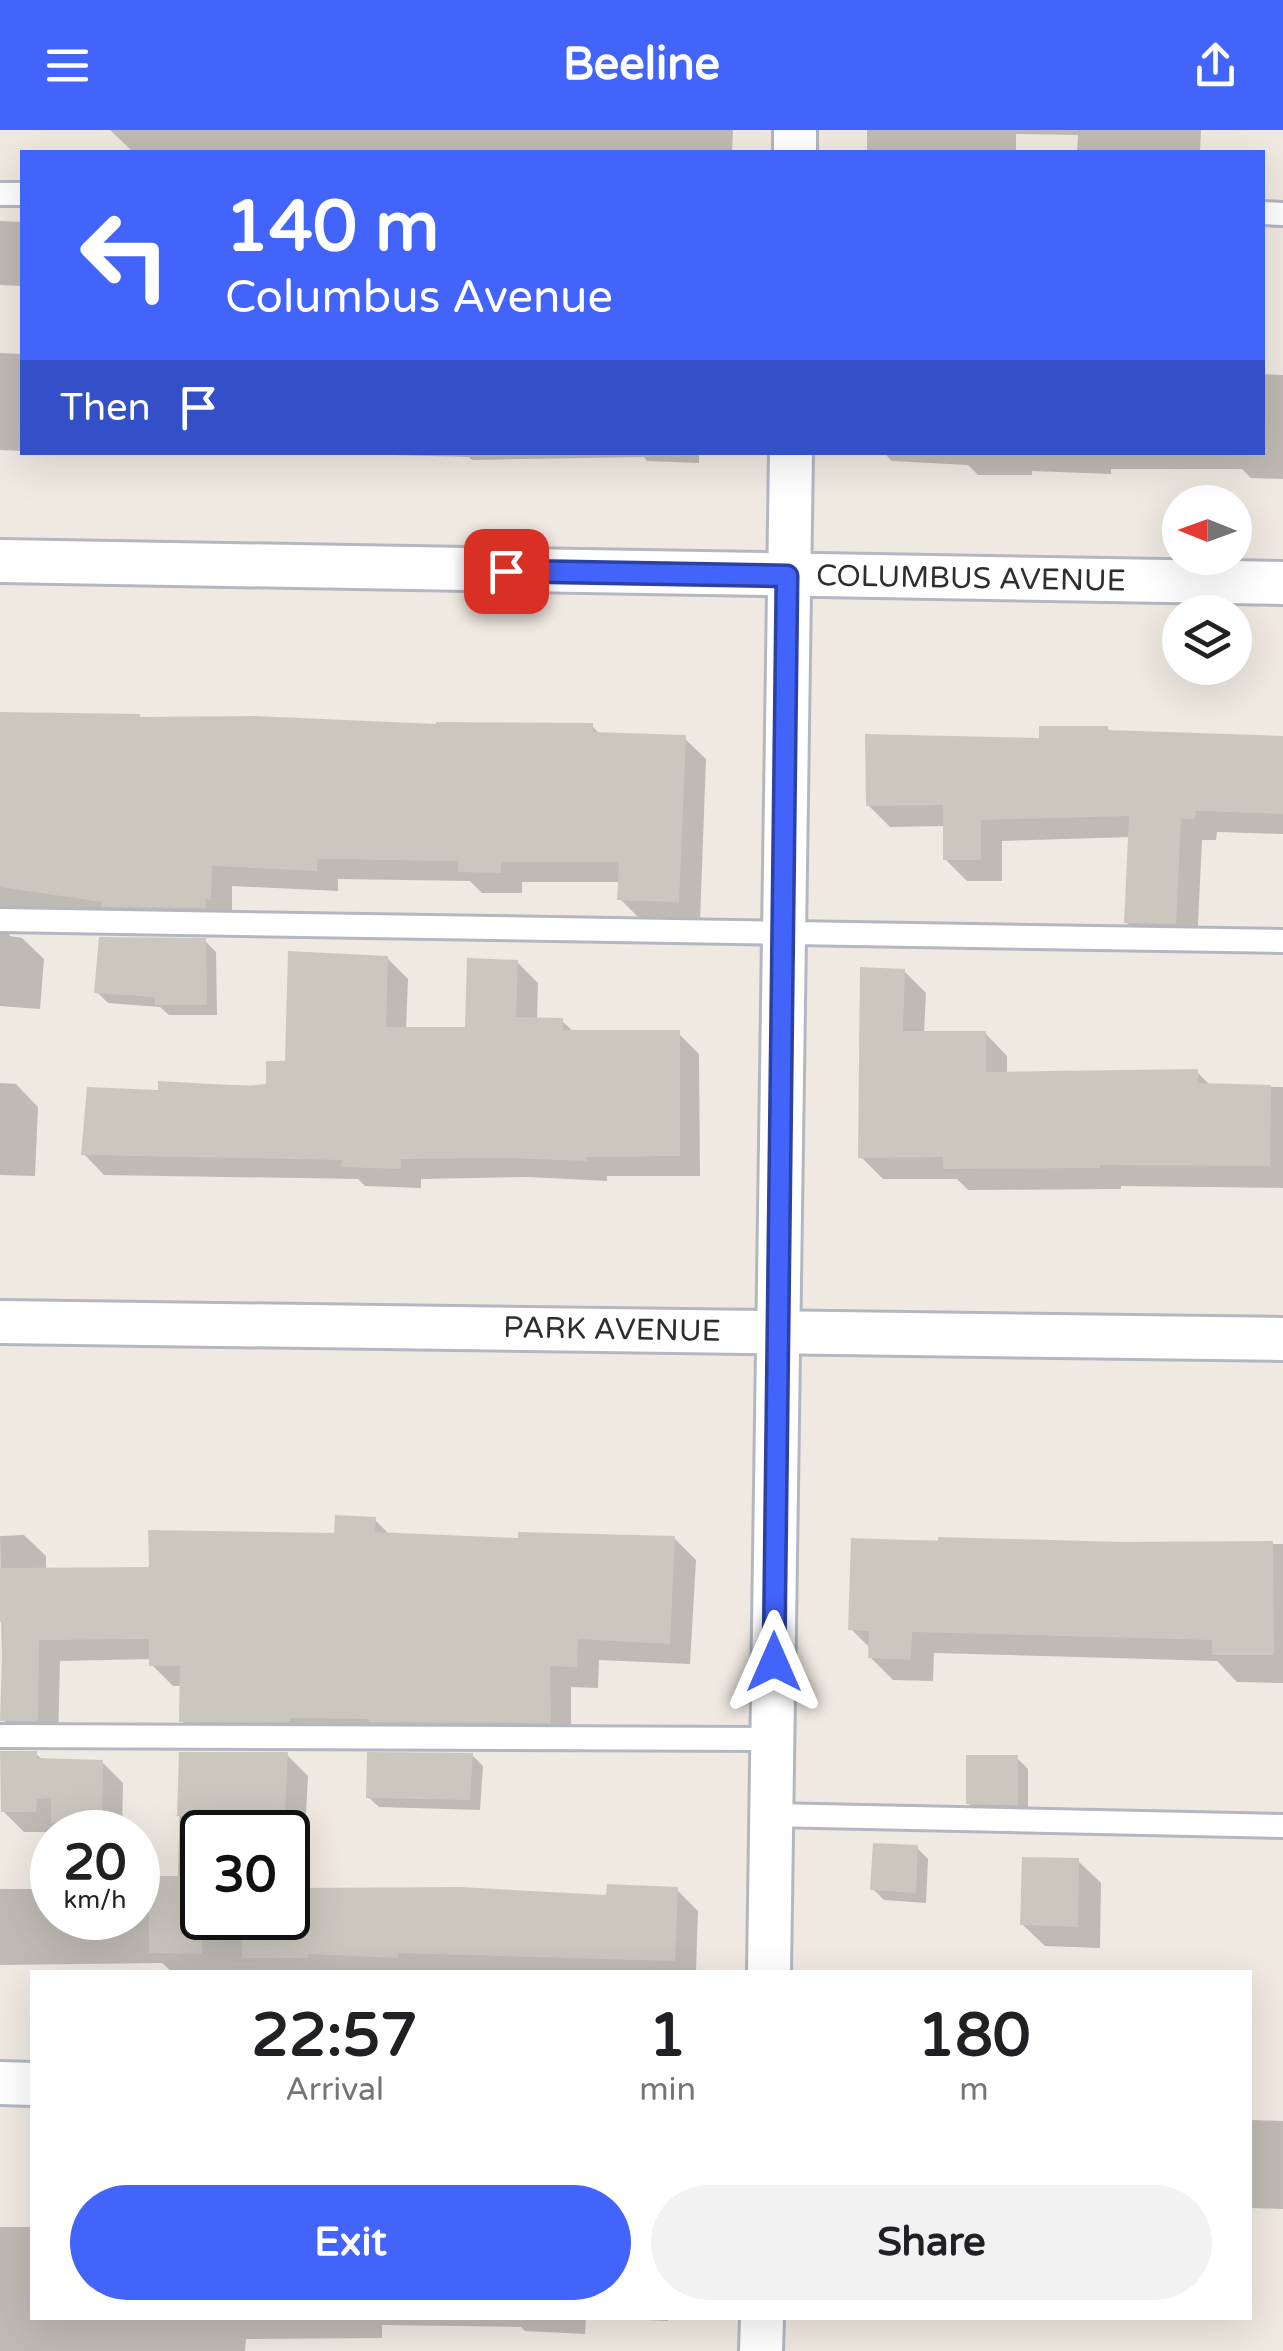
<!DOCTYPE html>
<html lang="en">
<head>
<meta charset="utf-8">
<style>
	:root { --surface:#fff; --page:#f2f2f2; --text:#202124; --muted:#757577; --accent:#4264fb }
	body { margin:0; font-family:"Varela Round",sans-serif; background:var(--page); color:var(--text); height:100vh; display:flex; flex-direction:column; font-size:38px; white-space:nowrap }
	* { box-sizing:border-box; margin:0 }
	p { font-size:32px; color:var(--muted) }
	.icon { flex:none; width:55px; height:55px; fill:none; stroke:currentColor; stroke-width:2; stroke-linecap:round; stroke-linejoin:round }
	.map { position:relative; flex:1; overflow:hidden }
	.side { position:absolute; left:30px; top:1840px; width:1222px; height:350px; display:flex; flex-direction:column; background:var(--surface); border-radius:0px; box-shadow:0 10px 40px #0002 }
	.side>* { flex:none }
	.guide { position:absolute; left:20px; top:20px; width:1245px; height:305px; border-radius:0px; box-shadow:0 10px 40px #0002; background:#4264fb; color:#fff; overflow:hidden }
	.needle { width:65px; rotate:271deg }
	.controls { position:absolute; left:1162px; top:355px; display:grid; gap:20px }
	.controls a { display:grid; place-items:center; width:90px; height:90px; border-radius:50%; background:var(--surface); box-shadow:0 10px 40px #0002; font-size:50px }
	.speed { position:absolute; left:30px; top:1680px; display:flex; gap:20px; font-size:50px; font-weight:700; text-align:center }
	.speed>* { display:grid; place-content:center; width:130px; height:130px; border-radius:50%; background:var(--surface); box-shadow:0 10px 40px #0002; line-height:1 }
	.speed small { font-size:25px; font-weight:400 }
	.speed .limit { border:5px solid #111; border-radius:15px; background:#fff; color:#111 }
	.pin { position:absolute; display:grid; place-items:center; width:85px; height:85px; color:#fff; margin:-42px; border-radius:20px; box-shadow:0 5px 15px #0006 }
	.me { position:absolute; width:110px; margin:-55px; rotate:0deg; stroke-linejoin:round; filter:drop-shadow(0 0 8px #0008) }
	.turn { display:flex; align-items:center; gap:35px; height:210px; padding:0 40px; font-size:45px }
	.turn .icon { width:130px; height:130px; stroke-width:2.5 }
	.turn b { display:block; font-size:70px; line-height:85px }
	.then { display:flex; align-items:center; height:95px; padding:0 40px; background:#0003; gap:20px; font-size:38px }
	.eta { display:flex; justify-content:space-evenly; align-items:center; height:170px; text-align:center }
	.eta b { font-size:60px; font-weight:800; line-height:70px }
	.action { display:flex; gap:20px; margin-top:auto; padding:20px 40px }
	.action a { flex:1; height:115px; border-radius:60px; background:var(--accent); color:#fff; font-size:40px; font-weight:800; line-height:115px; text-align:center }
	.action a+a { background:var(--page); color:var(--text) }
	header { display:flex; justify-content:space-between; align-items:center; height:130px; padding:0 40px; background:var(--accent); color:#fff; font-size:45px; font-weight:800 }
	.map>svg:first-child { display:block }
</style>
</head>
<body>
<header><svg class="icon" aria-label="menu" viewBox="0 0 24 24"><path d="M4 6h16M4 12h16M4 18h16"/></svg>Beeline<svg class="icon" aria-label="share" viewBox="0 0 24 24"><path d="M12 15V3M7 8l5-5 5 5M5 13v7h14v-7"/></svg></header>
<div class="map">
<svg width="1283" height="2221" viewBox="0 0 1283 2221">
	<rect width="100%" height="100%" fill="#efe9e1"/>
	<g fill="#0003">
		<path d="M 110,0 L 733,0 L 732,22 L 133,22 Z"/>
		<path d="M 867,0 L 1201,0 L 1200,22 L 1077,22 L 1078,5 L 1016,4 L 1016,22 L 867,22 Z"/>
		<path d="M 0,91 L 22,92 L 22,156 L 0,155 Z"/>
		<path d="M 0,223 L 22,224 L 22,321 L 0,320 Z"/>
		<path d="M 1262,244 L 1283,245 L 1283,349 L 1251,348 L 1242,339 L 1111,339 L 1111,344 L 1032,341 L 1032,345 L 978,345 L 968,335 L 892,331 L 883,322 L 1262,322 Z"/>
		<path d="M 277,322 L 699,322 L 699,333 L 647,331 L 644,327 L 472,330 L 469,327 Z"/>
		<path d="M 0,585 L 439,597 L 592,596 L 601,605 L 684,608 L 706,629 L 700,792 L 641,790 L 620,769 L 620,752 L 522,752 L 522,763 L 482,763 L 470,751 L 338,749 L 338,761 L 232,756 L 232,790 L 15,797 L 9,806 L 22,808 L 44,829 L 40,879 L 0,876 Z"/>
		<path d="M 1107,598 L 1112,603 L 1283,608 L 1283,704 L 1217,702 L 1216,710 L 1202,710 L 1197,815 L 1148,814 L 1126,792 L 1131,707 L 1002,711 L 1002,751 L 967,751 L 945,729 L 946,696 L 890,697 L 868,675 L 1042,610 Z"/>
		<path d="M 205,811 L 216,822 L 217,885 L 169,885 L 160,877 L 108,873 L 97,862 Z"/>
		<path d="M 387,828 L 408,849 L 406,899 L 467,899 L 517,832 L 538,853 L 537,890 L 562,891 L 575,903 L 678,903 L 699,924 L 700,1046 L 607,1046 L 607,1051 L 528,1047 L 421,1049 L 421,1058 L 365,1056 L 358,1049 L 104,1045 L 84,1024 L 160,963 L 160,954 L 268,956 Z"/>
		<path d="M 904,841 L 926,863 L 924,903 L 985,903 L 1007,926 L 1007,944 L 1197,942 L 1210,955 L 1283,957 L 1283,1058 L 1121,1056 L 1121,1059 L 968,1060 L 957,1049 L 883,1049 L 861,1027 Z"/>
		<path d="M 0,953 L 16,954 L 38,977 L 35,1046 L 0,1045 Z"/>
		<path d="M 374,1389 L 391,1406 L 521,1411 L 674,1408 L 696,1430 L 690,1534 L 599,1530 L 598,1558 L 571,1557 L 571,1613 L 203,1612 L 182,1591 L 183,1556 L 173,1556 L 152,1535 L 152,1529 L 60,1531 L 58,1611 L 24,1611 L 3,1590 L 0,1406 L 24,1405 L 46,1426 L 46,1440 L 151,1439 L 336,1405 Z"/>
		<path d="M 854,1410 L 1283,1414 L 1283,1553 L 1237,1552 L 1217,1531 L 934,1523 L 933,1551 L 893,1550 L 870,1527 L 871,1519 L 851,1499 Z"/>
		<path d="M 36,1624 L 44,1631 L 102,1632 L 123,1653 L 122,1702 L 24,1702 L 3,1681 Z"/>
		<path d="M 181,1624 L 287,1625 L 308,1646 L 305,1702 L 202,1702 L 202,1788 L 288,1788 L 288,1760 L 460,1760 L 609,1767 L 677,1760 L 698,1781 L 696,1842 L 172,1842 L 162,1833 L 0,1835 L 0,1759 L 52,1759 L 52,1788 L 138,1788 L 138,1749 L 178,1749 Z"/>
		<path d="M 472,1625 L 483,1636 L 480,1680 L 379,1677 L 368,1667 Z"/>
		<path d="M 1017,1628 L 1028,1639 L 1028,1685 L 979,1684 L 968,1673 Z"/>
		<path d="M 917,1718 L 928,1729 L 926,1773 L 884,1770 L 873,1759 Z"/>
		<path d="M 1078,1731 L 1101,1753 L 1100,1818 L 1045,1816 L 1022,1794 Z"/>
		<path d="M 1250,1990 L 1283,1991 L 1283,2079 L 1250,2078 Z"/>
		<path d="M 0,2097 L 32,2097 L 32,2188 L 586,2188 L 585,2204 L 525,2201 L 521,2197 L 382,2195 L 382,2208 L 246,2209 L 245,2221 L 0,2221 Z"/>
		<path d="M 600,2188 L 669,2188 L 668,2191 Z"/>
	</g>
	<g fill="#cbc7bf">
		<path d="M 0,582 L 140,584 L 140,587 L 255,586 L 436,594 L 436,592 L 593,593 L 593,602 L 686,605 L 679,772 L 617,770 L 619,732 L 501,732 L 501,743 L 458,742 L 458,731 L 318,729 L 317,741 L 212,736 L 211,770 L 205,769 L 206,778 L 101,777 L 102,772 L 0,757 Z"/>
		<path d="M 1039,596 L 1108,596 L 1108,600 L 1283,606 L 1283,684 L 1196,681 L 1195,689 L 1181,689 L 1176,794 L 1124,793 L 1129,686 L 981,690 L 981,730 L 943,730 L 943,675 L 866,676 L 865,604 L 1039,608 Z"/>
		<path d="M 99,807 L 206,808 L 207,875 L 155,875 L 155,867 L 94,863 Z"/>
		<path d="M 288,821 L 388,826 L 386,897 L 465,897 L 467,828 L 518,830 L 516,887 L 563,888 L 563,900 L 680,900 L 680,1026 L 587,1027 L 587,1031 L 506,1028 L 401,1029 L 401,1039 L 341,1037 L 342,1030 L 81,1025 L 87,957 L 158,960 L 158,951 L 248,956 L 266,954 L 266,931 L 285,931 Z"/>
		<path d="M 860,837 L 905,839 L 903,901 L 986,901 L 986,942 L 1198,939 L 1198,953 L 1271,955 L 1270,1036 L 1100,1035 L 1100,1038 L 943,1039 L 943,1027 L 858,1028 Z"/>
		<path d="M 335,1385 L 376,1387 L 375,1402 L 518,1408 L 518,1402 L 675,1406 L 670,1514 L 578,1509 L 577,1537 L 550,1536 L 551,1593 L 369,1592 L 369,1589 L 290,1588 L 290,1592 L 179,1592 L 180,1536 L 149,1536 L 149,1509 L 39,1510 L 38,1591 L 0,1591 L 3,1492 L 0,1492 L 0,1438 L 149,1437 L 148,1400 L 334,1403 Z"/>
		<path d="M 938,1407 L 1122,1412 L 1273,1411 L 1274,1525 L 1212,1525 L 1212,1510 L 912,1502 L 911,1530 L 868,1528 L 869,1501 L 848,1500 L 851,1408 L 938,1411 Z"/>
		<path d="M 0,1621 L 37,1621 L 37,1628 L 103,1630 L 102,1694 L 51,1693 L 51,1668 L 37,1669 L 36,1682 L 1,1682 Z"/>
		<path d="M 179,1622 L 288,1622 L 285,1682 L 227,1680 L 227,1687 L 177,1686 Z"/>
		<path d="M 367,1622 L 473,1623 L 470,1670 L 366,1668 Z"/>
		<path d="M 966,1625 L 1018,1625 L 1018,1675 L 966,1674 Z"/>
		<path d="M 873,1713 L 918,1715 L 916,1763 L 870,1760 Z"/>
		<path d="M 1022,1727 L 1079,1728 L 1078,1797 L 1020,1795 Z"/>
		<path d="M 149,1746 L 202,1746 L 202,1824 L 149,1823 Z"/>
		<path d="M 607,1754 L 678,1757 L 675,1831 L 398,1823 L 398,1828 L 308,1824 L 308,1828 L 242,1828 L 242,1788 L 288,1788 L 288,1758 L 460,1757 L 606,1765 Z"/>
	</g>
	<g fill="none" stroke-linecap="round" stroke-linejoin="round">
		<defs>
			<g id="lane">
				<path d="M 0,64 L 22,64"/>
				<path d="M 1262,83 L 1283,84"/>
				<path d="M 0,790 L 1283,811"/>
				<path d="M 0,1606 L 773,1609"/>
				<path d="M 771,1685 L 1283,1696"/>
			</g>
			<g id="street">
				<path d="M 795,22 L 795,0"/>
				<path d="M 0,431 L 1283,453"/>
				<path d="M 0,1192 L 1283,1209"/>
				<path d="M 769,1842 L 791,322"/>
				<path d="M 0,1953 L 32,1954"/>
				<path d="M 761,2221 L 762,2188"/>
			</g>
		</defs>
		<use href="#lane" stroke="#b4b7c1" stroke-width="28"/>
		<use href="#street" stroke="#b4b7c1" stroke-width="48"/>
		<use href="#lane" stroke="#fff" stroke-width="22"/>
		<use href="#street" stroke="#fff" stroke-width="42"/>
	</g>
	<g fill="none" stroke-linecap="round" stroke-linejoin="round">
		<defs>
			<path id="route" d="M 506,441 L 787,446 L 774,1532"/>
		</defs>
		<use href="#route" stroke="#2b41a3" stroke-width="25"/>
		<use href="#route" stroke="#4264fb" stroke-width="18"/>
	</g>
	<g text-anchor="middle" stroke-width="9" stroke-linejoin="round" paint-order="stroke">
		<g font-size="30" fill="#2e2e2e" stroke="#fff">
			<text transform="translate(971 448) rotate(1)" y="10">COLUMBUS AVENUE</text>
			<text transform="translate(612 1199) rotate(1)" y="10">PARK AVENUE</text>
		</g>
	</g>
</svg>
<div class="controls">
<a><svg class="needle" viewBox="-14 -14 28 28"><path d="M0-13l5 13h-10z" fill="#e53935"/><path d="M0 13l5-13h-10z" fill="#757577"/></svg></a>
<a><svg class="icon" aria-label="layers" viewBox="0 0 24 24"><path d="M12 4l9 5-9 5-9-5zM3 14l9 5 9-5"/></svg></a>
</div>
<div class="speed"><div>20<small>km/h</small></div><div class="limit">30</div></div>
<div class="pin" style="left:506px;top:441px;background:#d93025"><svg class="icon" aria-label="arrive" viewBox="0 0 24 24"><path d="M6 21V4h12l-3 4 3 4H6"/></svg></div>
<svg class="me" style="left:774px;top:1532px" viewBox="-20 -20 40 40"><path d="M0-17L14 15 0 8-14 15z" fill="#4264fb" stroke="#fff" stroke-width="4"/></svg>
<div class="guide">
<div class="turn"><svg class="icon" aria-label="left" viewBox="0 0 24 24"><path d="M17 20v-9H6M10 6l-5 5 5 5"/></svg><div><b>140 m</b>Columbus Avenue</div></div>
<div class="then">Then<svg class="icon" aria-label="arrive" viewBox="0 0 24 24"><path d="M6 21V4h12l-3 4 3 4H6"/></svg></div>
</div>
<section class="side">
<div class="eta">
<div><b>22:57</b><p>Arrival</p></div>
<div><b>1</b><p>min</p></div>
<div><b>180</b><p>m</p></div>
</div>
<div class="action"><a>Exit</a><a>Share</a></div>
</section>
</div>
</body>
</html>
